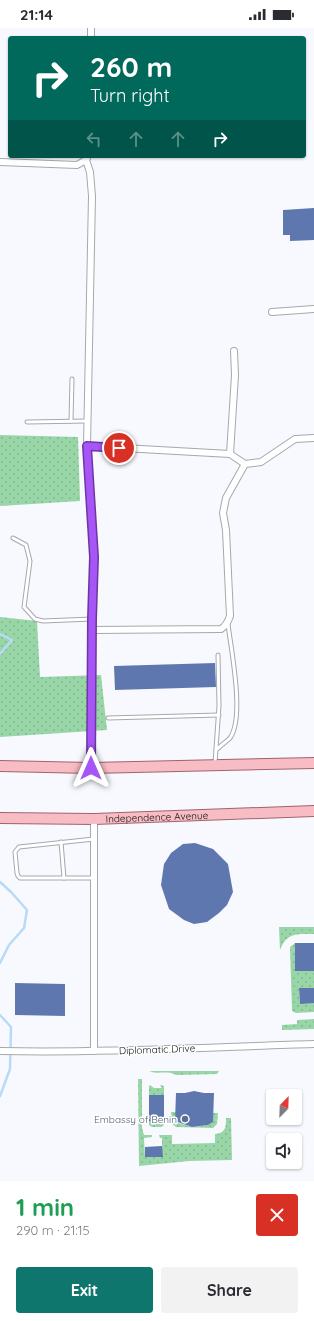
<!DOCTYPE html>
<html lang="en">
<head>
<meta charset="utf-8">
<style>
	:root { --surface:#fff; --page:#f2f2f3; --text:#2b2b33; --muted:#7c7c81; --accent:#0f766e }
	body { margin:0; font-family:Quicksand,sans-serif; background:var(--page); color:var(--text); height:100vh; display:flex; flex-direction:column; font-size:15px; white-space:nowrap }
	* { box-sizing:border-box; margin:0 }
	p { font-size:13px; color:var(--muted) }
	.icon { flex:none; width:22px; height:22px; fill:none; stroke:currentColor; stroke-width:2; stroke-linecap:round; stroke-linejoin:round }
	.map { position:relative; height:1153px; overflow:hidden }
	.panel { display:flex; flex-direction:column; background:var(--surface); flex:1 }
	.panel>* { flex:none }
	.top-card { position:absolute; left:8px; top:8px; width:298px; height:122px; border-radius:4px; box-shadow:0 1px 3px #0004; background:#00695c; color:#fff; overflow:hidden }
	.needle { width:26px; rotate:23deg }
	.buttons { position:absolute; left:266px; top:1061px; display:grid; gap:8px }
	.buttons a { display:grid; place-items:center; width:36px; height:36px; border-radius:4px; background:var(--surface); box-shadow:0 1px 3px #0004; font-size:20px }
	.pin { position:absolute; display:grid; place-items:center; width:34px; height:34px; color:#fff; margin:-17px; border:2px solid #fff; border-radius:50%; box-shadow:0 1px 4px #0007 }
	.me { position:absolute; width:44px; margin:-22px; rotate:0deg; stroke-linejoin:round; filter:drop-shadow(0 0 3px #0008) }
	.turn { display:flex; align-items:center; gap:14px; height:84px; padding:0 16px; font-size:18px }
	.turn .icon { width:52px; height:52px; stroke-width:2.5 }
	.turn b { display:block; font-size:28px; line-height:34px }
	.lanes { display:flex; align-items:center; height:38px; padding:0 16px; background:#0003; justify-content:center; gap:20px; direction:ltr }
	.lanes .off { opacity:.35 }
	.round { display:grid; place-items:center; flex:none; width:42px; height:42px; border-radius:4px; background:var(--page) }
	.headline { display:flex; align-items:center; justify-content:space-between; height:68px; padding:0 16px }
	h1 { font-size:24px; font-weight:800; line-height:30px; color:#1e9e55 }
	.primary-button { display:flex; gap:8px; margin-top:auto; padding:8px 16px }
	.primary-button a { flex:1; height:46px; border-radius:4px; background:var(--accent); color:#fff; font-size:16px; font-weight:800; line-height:46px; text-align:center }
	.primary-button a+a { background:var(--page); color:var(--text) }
	.status { display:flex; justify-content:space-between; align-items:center; height:28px; padding:0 20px; background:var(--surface); direction:ltr }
	.status svg { height:11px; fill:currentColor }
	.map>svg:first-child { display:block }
</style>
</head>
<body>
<div class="status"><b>21:14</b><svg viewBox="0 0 49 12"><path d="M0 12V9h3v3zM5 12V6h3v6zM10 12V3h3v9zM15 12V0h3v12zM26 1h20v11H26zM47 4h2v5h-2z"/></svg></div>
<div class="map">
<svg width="314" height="1153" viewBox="0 0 314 1153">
	<defs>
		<pattern id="grass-dots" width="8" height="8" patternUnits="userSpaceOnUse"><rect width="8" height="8" fill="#99d6a7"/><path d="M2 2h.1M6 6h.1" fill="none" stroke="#83b78f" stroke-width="1.8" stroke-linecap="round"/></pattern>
	</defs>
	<rect width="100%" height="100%" fill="#f7f9fe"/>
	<g fill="url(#grass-dots)">
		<path d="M 0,407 L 78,409 L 80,473 L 0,478 Z"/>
		<path d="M 0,589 L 37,593 L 40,649 L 101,647 L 107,702 L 0,709 Z"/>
		<path d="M 279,899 L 314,899 L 314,906 C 297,906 287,904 280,922 Z"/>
		<path d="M 295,915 L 295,943 L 314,943 L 314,960 L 299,961 L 300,975 L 314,975 L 314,984 L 296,985 L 292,983 L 290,919 Z"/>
		<path d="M 314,991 L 314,1001 L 282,1002 L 282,997 L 297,996 L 297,992 Z"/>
		<path d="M 149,1043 L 219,1043 L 217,1046 L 176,1047 C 168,1042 158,1047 149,1043 Z"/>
		<path d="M 138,1051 L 142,1051 L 142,1100 L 144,1107 L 152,1107 L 152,1109 L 144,1110 L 145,1129 L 162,1128 L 162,1110 L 160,1110 L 159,1107 L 172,1107 L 172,1116 L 215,1115 L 215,1106 C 226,1105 226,1099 226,1090 L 231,1090 L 232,1132 L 189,1133 L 139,1138 Z"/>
		<path d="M 150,1057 L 154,1060 L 162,1060 L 160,1057 L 164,1058 L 164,1067 L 158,1067 L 158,1093 L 164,1093 L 164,1097 L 161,1099 L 152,1099 L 149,1097 L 149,1093 L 155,1093 L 155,1067 L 149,1067 L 149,1058 Z"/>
		<path d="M 171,1084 L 176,1084 L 176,1094 C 188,1099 200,1101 213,1094 L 213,1085 L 218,1085 L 217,1096 L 213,1100 L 176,1099 C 170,1096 171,1090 171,1084 Z"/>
	</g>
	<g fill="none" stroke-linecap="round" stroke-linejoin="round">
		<g stroke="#b7dbf7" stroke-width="2.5">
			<path d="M 0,606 L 12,612 L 0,626"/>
			<path d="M 0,854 L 11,864 L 27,882 L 24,900 L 9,917 L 0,935"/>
			<path d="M 0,987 L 11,999 L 10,1041 L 0,1068"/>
		</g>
	</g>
	<g fill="#5e78af">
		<path d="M 314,180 L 314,212 L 290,213 L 290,207 L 283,207 L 283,182 Z"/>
		<path d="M 215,635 L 216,659 L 115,662 L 114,638 Z"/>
		<path d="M 195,815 L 213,821 L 228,836 L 233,864 L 227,877 L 219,885 L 207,894 L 194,896 L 184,892 L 169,881 L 161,857 L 164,836 L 171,825 L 183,816 Z"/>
		<rect x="295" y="915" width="19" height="28"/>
		<path d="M 15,955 L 65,956 L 65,988 L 15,987 Z"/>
		<path d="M 299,960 L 314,960 L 314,975 L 300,976 Z"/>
		<path d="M 194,1063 L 204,1065 L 214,1065 L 213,1094 L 208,1097 L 192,1099 L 175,1093 L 176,1065 L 185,1065 Z"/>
		<rect x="149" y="1067" width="15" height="26"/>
		<path d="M 162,1118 L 163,1129 L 145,1129 L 145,1119 Z"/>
	</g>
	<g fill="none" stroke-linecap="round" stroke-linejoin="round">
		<defs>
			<g id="service">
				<path d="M 71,393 L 72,351"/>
				<path d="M 27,394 L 87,393"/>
				<path d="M 13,510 L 26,517 L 30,533 L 24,579 L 35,591 L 43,593 L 92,591"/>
				<path d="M 108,690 L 219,687"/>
				<path d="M 216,722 C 220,718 226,714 230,710 C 245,689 231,622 228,596"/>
				<path d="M 215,735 L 219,678 L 218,627"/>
				<path d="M 94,811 L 19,819 L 15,824 L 17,845 L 18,848 L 20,850 L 94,850"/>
				<path d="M 61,814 L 64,850"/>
			</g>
			<g id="minor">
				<path d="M 91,10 L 91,0"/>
				<path d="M 86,132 L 90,144 L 92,168 L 87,418 L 94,529 L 92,602"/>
				<path d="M 0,134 L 77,137 L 86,132 L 87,130"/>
				<path d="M 272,284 L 314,281"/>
				<path d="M 87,418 L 230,426 L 245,436 L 261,434 L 295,411 L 314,410"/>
				<path d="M 230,426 L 235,347 L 234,323"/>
				<path d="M 91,740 L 92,602 L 221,601 C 226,598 228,594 230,588 L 226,502 L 223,485 L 226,470 L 245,436"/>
				<path d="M 0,1023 C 105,1025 209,1019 314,1016"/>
				<path d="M 94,1023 L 94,791"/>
			</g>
			<g id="primary">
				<path d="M 0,738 L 91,740 L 314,735"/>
				<path id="s1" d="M 0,790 L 94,791 L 314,783"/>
			</g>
		</defs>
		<use href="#service" stroke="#a5a8ae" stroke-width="5"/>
		<use href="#minor" stroke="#a5a8ae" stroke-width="8"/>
		<use href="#primary" stroke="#a3636c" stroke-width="12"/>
		<use href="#service" stroke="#fff" stroke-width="3"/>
		<use href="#minor" stroke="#fff" stroke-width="6"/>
		<use href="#primary" stroke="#f8bcc4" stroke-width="10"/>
	</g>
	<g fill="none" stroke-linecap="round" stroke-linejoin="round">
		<defs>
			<path id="route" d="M 91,740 L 92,591 L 94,529 L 87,418 L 119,420"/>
		</defs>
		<use href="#route" stroke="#6d37a1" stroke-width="10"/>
		<use href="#route" stroke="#a855f7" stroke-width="7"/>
	</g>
	<circle fill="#5c6f8a" stroke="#fff" stroke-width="1.5" cx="185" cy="1091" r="4"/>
	<g text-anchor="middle" stroke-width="3" stroke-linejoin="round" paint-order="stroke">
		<g font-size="10" fill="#0f1012" stroke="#fff">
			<text dy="4" stroke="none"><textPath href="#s1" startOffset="157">Independence Avenue</textPath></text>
			<text transform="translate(157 1021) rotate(-2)" y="4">Diplomatic Drive</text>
		</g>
		<g font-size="10" fill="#4e5e75" stroke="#fff" text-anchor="end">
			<text x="177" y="1095">Embassy of Benin</text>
		</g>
	</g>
</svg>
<div class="buttons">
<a><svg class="needle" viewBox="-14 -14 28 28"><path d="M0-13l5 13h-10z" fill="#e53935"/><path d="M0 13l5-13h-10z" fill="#7c7c81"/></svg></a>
<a><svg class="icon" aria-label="sound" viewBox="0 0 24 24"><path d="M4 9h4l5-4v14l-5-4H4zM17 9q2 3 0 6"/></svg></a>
</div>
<div class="pin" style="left:119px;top:420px;background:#d93025"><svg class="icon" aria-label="arrive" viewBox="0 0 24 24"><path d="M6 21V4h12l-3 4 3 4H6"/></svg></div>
<svg class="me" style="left:91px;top:740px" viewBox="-20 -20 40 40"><path d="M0-17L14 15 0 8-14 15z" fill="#a855f7" stroke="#fff" stroke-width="4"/></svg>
<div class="top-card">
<div class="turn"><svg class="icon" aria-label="right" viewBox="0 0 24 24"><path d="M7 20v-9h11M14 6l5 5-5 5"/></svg><div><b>260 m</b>Turn right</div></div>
<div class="lanes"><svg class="icon off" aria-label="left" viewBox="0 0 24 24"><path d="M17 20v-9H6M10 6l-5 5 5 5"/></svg><svg class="icon off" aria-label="ahead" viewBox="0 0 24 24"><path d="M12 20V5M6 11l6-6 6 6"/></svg><svg class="icon off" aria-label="ahead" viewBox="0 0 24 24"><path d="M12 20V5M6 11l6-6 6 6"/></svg><svg class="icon" aria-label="right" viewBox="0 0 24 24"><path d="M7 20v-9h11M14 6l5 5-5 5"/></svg></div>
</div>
</div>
<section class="panel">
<div class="headline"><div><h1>1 min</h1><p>290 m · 21:15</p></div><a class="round" style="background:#d93025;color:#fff"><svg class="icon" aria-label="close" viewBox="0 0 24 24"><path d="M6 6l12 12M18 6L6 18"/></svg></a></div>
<div class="primary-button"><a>Exit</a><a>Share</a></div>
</section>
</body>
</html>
